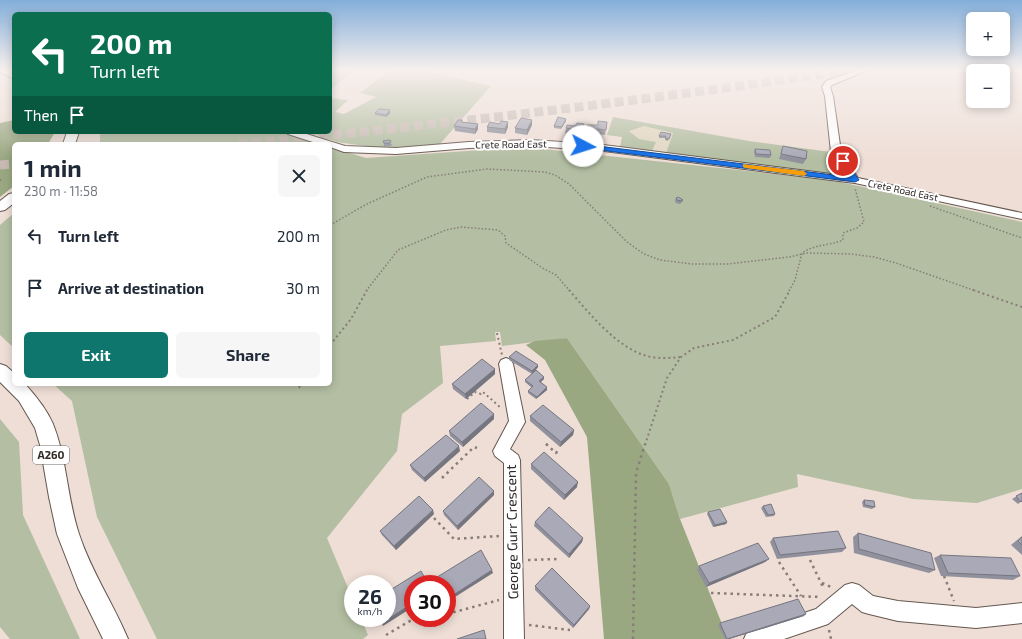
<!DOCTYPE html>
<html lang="en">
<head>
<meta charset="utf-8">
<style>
	:root { --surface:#fff; --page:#f6f6f7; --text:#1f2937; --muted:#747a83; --accent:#0f766e }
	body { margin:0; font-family:"Exo 2",sans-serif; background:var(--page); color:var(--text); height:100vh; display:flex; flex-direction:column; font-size:15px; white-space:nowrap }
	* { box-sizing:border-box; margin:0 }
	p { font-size:13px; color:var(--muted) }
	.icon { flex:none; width:22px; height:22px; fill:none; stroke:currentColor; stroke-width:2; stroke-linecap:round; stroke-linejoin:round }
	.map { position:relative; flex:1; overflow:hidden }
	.details { position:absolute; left:12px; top:142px; width:320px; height:244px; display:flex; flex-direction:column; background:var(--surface); border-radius:6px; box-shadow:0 2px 10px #0003 }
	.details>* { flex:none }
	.hud { position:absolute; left:12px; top:12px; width:320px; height:122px; border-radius:6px; box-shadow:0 2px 10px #0003; background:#0b6e4f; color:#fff; overflow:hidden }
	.fabs { position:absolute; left:966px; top:12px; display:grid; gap:8px }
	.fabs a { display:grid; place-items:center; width:44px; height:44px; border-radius:6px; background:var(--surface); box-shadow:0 2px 10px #0003; font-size:20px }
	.speed { position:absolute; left:344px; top:575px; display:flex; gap:8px; font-size:20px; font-weight:700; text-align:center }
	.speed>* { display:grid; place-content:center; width:52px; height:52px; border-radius:50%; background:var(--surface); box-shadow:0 2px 10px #0003; line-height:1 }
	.speed small { font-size:10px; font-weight:400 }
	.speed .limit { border:6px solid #d22; background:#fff; color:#111 }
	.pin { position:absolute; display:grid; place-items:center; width:34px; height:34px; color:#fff; margin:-17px; border:2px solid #fff; border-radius:50%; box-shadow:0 1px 4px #0007 }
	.me { position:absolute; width:44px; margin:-22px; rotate:95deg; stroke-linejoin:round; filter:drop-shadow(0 0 3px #0008) }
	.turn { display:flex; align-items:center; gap:14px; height:84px; padding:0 12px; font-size:18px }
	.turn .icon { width:52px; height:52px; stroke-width:2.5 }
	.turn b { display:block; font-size:28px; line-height:34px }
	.then { display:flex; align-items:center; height:38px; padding:0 12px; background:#0003; gap:8px; font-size:15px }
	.round { display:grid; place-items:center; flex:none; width:42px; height:42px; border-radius:6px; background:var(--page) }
	.overview { display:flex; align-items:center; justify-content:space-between; height:68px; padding:0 12px }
	h1 { font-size:24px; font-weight:700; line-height:30px }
	.button { display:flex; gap:8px; margin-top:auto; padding:8px 12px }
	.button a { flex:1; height:46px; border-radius:6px; background:var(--accent); color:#fff; font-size:16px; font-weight:700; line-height:46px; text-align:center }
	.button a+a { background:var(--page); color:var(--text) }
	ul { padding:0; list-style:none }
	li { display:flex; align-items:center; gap:12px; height:52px; padding:0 12px }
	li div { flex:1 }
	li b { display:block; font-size:15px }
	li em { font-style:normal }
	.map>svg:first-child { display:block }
</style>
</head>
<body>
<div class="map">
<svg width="1022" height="639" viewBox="0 0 1022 639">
	<rect width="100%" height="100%" fill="#eeded6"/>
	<path fill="#e1d7c2" d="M 644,126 L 673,132 L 666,153 L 652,151 L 655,142 L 639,139 L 629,131 Z"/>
	<g fill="#b3bea2">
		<path d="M 330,70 L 355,70 L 330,90 Z"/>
		<path d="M 390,70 L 422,70 L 491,86 L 439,145 L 380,148 L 337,142 L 309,132 L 330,132 L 330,98 L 348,100 L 335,112 L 344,114 L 376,97 L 360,93 Z"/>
		<path d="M 613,117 L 749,141 L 831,152 L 841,175 L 753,165 L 666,153 L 673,133 L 644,126 L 629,131 L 639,139 L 656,142 L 652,151 L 620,147 L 622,137 L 607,135 Z"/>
		<path d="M 100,132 L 283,132 L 321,144 L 100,144 Z"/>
		<path d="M 330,147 L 366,158 L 481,150 L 543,149 L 831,180 L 1022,222 L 1022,489 L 977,503 L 913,499 L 797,474 L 798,487 L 680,519 L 669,484 L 567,338 L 502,346 L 500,332 L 495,332 L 496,341 L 440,346 L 443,383 L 402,414 L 397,451 L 327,538 L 353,600 L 353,618 L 361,618 L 368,635 L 363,639 L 157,639 L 97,517 L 72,401 L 53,384 L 330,384 Z"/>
		<path d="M 14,213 L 14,348 L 0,335 L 0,225 Z"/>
		<path d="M 0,419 L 19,442 L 23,515 L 80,639 L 10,639 L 0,627 Z"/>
	</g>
	<g fill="#9aa882">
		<path d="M 14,120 L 14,132 L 55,132 L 48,144 L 14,144 L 14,186 L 0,197 L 0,123 Z"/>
		<path d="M 567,338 L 669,484 L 680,519 L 728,639 L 604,639 L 587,437 L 545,360 L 526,345 L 535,341 Z"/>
	</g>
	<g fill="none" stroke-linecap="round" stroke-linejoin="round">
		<g stroke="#c8bab3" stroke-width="9" stroke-dasharray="9 4.5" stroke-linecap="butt">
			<path d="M 239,144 C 443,125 647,100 850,70"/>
			<path d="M 0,165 L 14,164"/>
		</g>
		<defs>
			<g id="minor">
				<path d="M 858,70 L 868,70 L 832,85 L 830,87 L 833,96 L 841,152 L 858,178 L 1022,213 L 1022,219 L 855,183 L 596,150 L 530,146 L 469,148 L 396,154 L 344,152 L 330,147 L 330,144 L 319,144 L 288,134 L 286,132 L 300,132 L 345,146 L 396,148 L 469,142 L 530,140 L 596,144 L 847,176 L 831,152 L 825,96 L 822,87 L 826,81 Z"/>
				<path d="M 506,358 L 511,360 L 513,364 L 525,422 L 510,449 L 518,455 L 520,460 L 524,639 L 504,639 L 504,463 L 495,456 L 493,451 L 509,421 L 499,364 L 501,360 Z"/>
				<path d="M 852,583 L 859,585 L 873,596 L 898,601 L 976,608 L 1022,603 L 1022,623 L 976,628 L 898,621 L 869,614 L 862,612 L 852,604 L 828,624 L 784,639 L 744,639 L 747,632 L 816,609 L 845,585 Z"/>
			</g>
			<g id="major">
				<path d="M 0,70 L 10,70 L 14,72 L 14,79 L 1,72 Z"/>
				<path d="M 67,132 L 79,132 L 75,144 L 63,144 Z"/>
				<path d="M 14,193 L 14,203 L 5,210 L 0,211 L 0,201 L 9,194 Z"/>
				<path d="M 0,364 L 6,366 L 14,373 L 14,384 L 25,384 C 35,395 47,410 53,424 C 67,459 67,498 79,534 C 91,571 113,603 128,639 L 103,639 L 78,588 L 57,534 L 49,497 L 40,445 L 35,428 L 19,401 L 0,382 Z"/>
			</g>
		</defs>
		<use href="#minor" stroke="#64574f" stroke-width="2"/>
		<use href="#major" stroke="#64574f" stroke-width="2"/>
		<g stroke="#887d78" stroke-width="1.5" stroke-dasharray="1.5 2" stroke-linecap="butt">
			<path d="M 813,70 L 820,79"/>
			<path d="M 0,180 L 3,179"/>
			<path d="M 930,206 L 1022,238"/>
			<path d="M 330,225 L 367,204 L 427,177 L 487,169 L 545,172 L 555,175 L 569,184 L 627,242 L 644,254 L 660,260 L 692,264 L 727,264 L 789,257 L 807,253 L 851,254 L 874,257 L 896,263 L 976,291"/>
			<path d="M 366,291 L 398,250 L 446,230 L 461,227 L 498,230 L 505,236 L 506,243 L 544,269 L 556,275 L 570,291"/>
			<path d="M 789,291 L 795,280 L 802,253 C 815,244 829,246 843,240 L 843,233 L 857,228 L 864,222 L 855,188"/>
		</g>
		<g stroke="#887d78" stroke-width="2" stroke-dasharray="2 3" stroke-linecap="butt">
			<path d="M 569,290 C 589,313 617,348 647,356 C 658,359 670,358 681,357"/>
			<path d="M 973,290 L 1022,307"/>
			<path d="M 497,333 L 502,355"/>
			<path d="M 330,345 L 351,319 L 367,290"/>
			<path d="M 299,388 L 301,384"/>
			<path d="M 467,399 L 475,392 L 481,394 L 483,392 L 501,408"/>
			<path d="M 546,444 L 548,445"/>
			<path d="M 645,445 L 667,378 L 681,357 L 694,348 L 733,340 L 775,317 L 790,290"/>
		</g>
		<g stroke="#887d78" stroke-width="2.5" stroke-dasharray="2.5 4" stroke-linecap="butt">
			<path d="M 546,444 L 556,453 L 559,449"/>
			<path d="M 442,478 L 474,447 L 477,448"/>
			<path d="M 434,518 L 454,539 L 499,536"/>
			<path d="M 528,560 L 558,559"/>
			<path d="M 810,560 L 823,587"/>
			<path d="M 779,562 L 801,596"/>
			<path d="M 944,576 L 954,601"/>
			<path d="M 822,583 L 831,587"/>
			<path d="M 711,593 L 821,597"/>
			<path d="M 447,614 L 499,600"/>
			<path d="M 529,625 L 570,630"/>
			<path d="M 829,630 L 831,639"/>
			<path d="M 386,635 L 415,618"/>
			<path d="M 633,639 L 636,473 L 645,444"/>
		</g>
		<use href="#minor" fill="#fff" fill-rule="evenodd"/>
		<use href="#major" fill="#fff" fill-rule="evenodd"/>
	</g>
	<g fill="#91919d">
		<path d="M 375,113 L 390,113 L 386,117 L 375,115 Z"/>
		<path d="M 566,119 L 566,121 L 561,129 L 554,128 L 554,126 Z"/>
		<path d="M 532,120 L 532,125 L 527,135 L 515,133 L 515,128 Z"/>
		<path d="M 462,122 L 478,124 L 478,129 L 475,134 L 455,131 L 454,126 Z"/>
		<path d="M 607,122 L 605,135 L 597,134 L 596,140 L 585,139 L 586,134 L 598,125 Z"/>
		<path d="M 487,127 L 508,127 L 505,134 L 487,132 Z"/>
		<path d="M 566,128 L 584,129 L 581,136 L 565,133 Z"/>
		<path d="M 671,134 L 668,141 L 665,140 L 665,138 L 659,138 L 659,136 Z"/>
		<path d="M 383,141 L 392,144 L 391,146 L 384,146 Z"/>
		<path d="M 783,146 L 806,159 L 803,164 L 779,159 Z"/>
		<path d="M 755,149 L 771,155 L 770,158 L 755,157 L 754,152 Z"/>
		<path d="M 676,198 L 683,200 L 682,202 L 680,204 L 676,203 L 675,201 Z"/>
		<path d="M 509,357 L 538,367 L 535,371 L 544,379 L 541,382 L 547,390 L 536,399 L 528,393 L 528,391 L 532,388 L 525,382 L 525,380 L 532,374 L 509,360 Z"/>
		<path d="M 495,369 L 495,374 L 466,399 L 453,389 L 452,384 Z"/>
		<path d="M 494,414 L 494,419 L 463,447 L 450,436 L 449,431 Z"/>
		<path d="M 530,416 L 574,430 L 573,435 L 560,447 L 530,421 Z"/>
		<path d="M 460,451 L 425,482 L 412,470 L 410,465 Z"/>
		<path d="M 531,464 L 577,487 L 564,500 L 531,469 Z"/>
		<path d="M 1022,493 L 1022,501 L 1018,504 L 1012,499 Z"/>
		<path d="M 494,495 L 458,530 L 444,515 L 443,511 Z"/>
		<path d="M 864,500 L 875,507 L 872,509 L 863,507 L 862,502 Z"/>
		<path d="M 763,506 L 775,514 L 774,516 L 766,517 L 761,508 Z"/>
		<path d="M 708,512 L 727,522 L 726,524 L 713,527 L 707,514 Z"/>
		<path d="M 434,514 L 396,550 L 382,535 L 380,531 Z"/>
		<path d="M 535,522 L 583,538 L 582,542 L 569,558 L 534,526 Z"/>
		<path d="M 858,533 L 935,570 L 929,573 L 854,553 L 853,537 Z"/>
		<path d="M 1022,536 L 1022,555 L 1011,545 Z"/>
		<path d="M 773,538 L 846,548 L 842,552 L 777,559 L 770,542 Z"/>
		<path d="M 940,555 L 1020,576 L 1013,580 L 941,576 L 934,558 Z"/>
		<path d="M 769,559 L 765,562 L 706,587 L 697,570 L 699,566 Z"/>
		<path d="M 535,586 L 590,606 L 589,609 L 573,628 L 535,590 Z"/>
		<path d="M 804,616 L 729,639 L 725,639 L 718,625 L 720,623 Z"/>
	</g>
	<g fill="#767680">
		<path d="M 390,110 L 390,113 L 386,117 L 386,115 Z"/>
		<path d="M 566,119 L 566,121 L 561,129 Z"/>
		<path d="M 532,120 L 532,125 L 527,135 L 527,130 Z"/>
		<path d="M 508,122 L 508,127 L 505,134 L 505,129 Z"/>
		<path d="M 478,124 L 478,129 L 475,134 L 475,129 Z"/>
		<path d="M 584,124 L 584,129 L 581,136 L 581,131 Z"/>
		<path d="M 538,365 L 538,367 L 532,374 L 532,371 Z"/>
		<path d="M 495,369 L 495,374 L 466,399 L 465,394 Z"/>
		<path d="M 544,377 L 544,379 L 539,383 L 539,381 Z"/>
		<path d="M 547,387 L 547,390 L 536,399 L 537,397 Z"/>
		<path d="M 494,414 L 494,419 L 463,447 L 462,442 Z"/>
		<path d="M 574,430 L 573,435 L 560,447 L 561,442 Z"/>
		<path d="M 459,446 L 460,451 L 425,482 L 424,478 Z"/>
		<path d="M 578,482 L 577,487 L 564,500 L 565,495 Z"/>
		<path d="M 494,491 L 494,495 L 458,530 L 457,526 Z"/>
		<path d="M 433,510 L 434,514 L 396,550 L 394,546 Z"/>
		<path d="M 727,522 L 726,524 L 713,527 L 715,525 Z"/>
		<path d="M 583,538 L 582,542 L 569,558 L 569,554 Z"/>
		<path d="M 769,559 L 765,562 L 706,587 L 709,583 Z"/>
		<path d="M 492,570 L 493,573 L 447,602 L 447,599 Z"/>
		<path d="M 413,603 L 413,607 L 383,626 L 382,623 Z"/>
		<path d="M 590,606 L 589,609 L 573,628 L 574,625 Z"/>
		<path d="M 806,614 L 804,616 L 729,639 L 727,639 Z"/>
	</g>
	<g fill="#a9a9b7" stroke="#767680">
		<path d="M 379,109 L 390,110 L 386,115 L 375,113 Z"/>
		<path d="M 558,117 L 566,119 L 562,127 L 554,126 Z"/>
		<path d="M 521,118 L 532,120 L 527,130 L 515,128 Z"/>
		<path d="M 458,120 L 462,120 L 461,122 L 478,124 L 475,129 L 454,126 Z"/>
		<path d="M 501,121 L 508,122 L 505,129 L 487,127 L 490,122 L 499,124 Z"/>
		<path d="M 598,121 L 607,122 L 606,130 L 597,129 L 596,135 L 586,134 L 587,125 L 598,125 Z"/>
		<path d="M 577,123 L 584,124 L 581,131 L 566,128 L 567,125 L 575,126 Z"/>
		<path d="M 661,132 L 671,134 L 669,139 L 665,138 L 666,136 L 659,136 Z"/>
		<path d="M 389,140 L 391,141 L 390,143 L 384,143 L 383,141 Z"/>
		<path d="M 783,146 L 807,151 L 806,159 L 781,154 Z"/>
		<path d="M 755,149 L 770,150 L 771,155 L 756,154 Z"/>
		<path d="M 678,197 L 683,200 L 681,201 L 677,200 L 676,198 Z"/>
		<path d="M 516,351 L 538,365 L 532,371 L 509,357 Z"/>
		<path d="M 482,359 L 495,369 L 465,394 L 452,384 Z"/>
		<path d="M 536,370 L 544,377 L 539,381 L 547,387 L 537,397 L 528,391 L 533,386 L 525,380 Z"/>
		<path d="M 481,403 L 494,414 L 462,442 L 449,431 Z"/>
		<path d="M 543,405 L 574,430 L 561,442 L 530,416 Z"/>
		<path d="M 446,435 L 459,446 L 424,478 L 410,465 Z"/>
		<path d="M 544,452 L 578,482 L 565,495 L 531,464 Z"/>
		<path d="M 479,477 L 494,491 L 457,526 L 443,511 Z"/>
		<path d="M 1022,493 L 1022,501 L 1021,502 L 1016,496 Z"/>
		<path d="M 419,496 L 433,510 L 394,546 L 380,531 Z"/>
		<path d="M 864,500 L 874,501 L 875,507 L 865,505 Z"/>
		<path d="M 771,504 L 775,514 L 768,515 L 763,506 Z"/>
		<path d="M 549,507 L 583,538 L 569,554 L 535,522 Z"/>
		<path d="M 720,509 L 727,522 L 715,525 L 708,512 Z"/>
		<path d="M 838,531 L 846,548 L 780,555 L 773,538 Z"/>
		<path d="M 858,533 L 931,553 L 935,570 L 859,549 Z"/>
		<path d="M 1022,537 L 1022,545 L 1018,541 Z"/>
		<path d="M 758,543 L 769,559 L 709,583 L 699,566 Z"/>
		<path d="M 481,550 L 492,570 L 447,599 L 447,584 L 437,584 L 434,579 Z"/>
		<path d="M 940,555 L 1011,558 L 1020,576 L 948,573 Z"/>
		<path d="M 552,568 L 590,606 L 574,625 L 535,586 Z"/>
		<path d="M 421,571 L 428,584 L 413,584 L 413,603 L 382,623 L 379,618 L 387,618 L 387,592 Z"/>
		<path d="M 798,599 L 806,614 L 727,639 L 720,623 Z"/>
		<path d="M 484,630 L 486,639 L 457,639 Z"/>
	</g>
	<linearGradient id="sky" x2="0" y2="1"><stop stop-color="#83aeda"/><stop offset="0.44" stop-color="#f7f0ed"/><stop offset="1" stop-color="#f7f0ed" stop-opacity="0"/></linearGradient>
	<rect width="1022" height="159" fill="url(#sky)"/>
	<path fill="#1a73e8" stroke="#114b97" d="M 581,144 L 850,177 L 839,161 L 843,159 L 845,160 L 859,180 L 855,182 L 583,148 L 581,147 Z"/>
	<path fill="#f59e0b" d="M 743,164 L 804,171 L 807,174 L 804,176 L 745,168 L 743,167 Z"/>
	<g text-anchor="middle" stroke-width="4" stroke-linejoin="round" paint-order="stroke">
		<g font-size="10" fill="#312b28" stroke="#fff">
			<text transform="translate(511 144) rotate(-1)" y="4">Crete Road East</text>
			<text transform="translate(903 190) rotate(12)" y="4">Crete Road East</text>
		</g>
		<rect fill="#fff" stroke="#6f6b68" stroke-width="1" x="33" y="446" width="36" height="18" rx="3"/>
		<g font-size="11" font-weight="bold" fill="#312b28">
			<text x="51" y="459">A260</text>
		</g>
		<g font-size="14" fill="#312b28" stroke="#fff">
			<text transform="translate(512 532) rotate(-91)" y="5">George Gurr Crescent</text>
		</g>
	</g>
</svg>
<div class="fabs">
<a>+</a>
<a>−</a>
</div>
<div class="speed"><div>26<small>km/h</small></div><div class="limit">30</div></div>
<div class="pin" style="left:843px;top:161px;background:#d93025"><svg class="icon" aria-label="arrive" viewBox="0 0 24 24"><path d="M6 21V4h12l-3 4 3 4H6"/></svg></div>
<svg class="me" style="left:583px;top:146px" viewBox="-20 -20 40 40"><circle r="19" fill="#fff"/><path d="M0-13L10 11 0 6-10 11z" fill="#1a73e8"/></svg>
<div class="hud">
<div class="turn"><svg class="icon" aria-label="left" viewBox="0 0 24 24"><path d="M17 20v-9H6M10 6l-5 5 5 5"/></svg><div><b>200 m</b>Turn left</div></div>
<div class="then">Then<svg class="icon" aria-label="arrive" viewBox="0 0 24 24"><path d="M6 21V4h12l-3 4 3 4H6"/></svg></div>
</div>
<section class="details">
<div class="overview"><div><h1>1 min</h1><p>230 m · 11:58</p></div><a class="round"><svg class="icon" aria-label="close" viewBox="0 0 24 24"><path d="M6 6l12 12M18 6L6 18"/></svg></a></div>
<ul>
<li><svg class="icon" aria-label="left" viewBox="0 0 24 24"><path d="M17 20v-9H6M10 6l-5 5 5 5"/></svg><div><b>Turn left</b></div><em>200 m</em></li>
<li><svg class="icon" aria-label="arrive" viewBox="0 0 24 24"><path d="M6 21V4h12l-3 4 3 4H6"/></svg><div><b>Arrive at destination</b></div><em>30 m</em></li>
</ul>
<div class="button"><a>Exit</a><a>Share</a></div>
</section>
</div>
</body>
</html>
